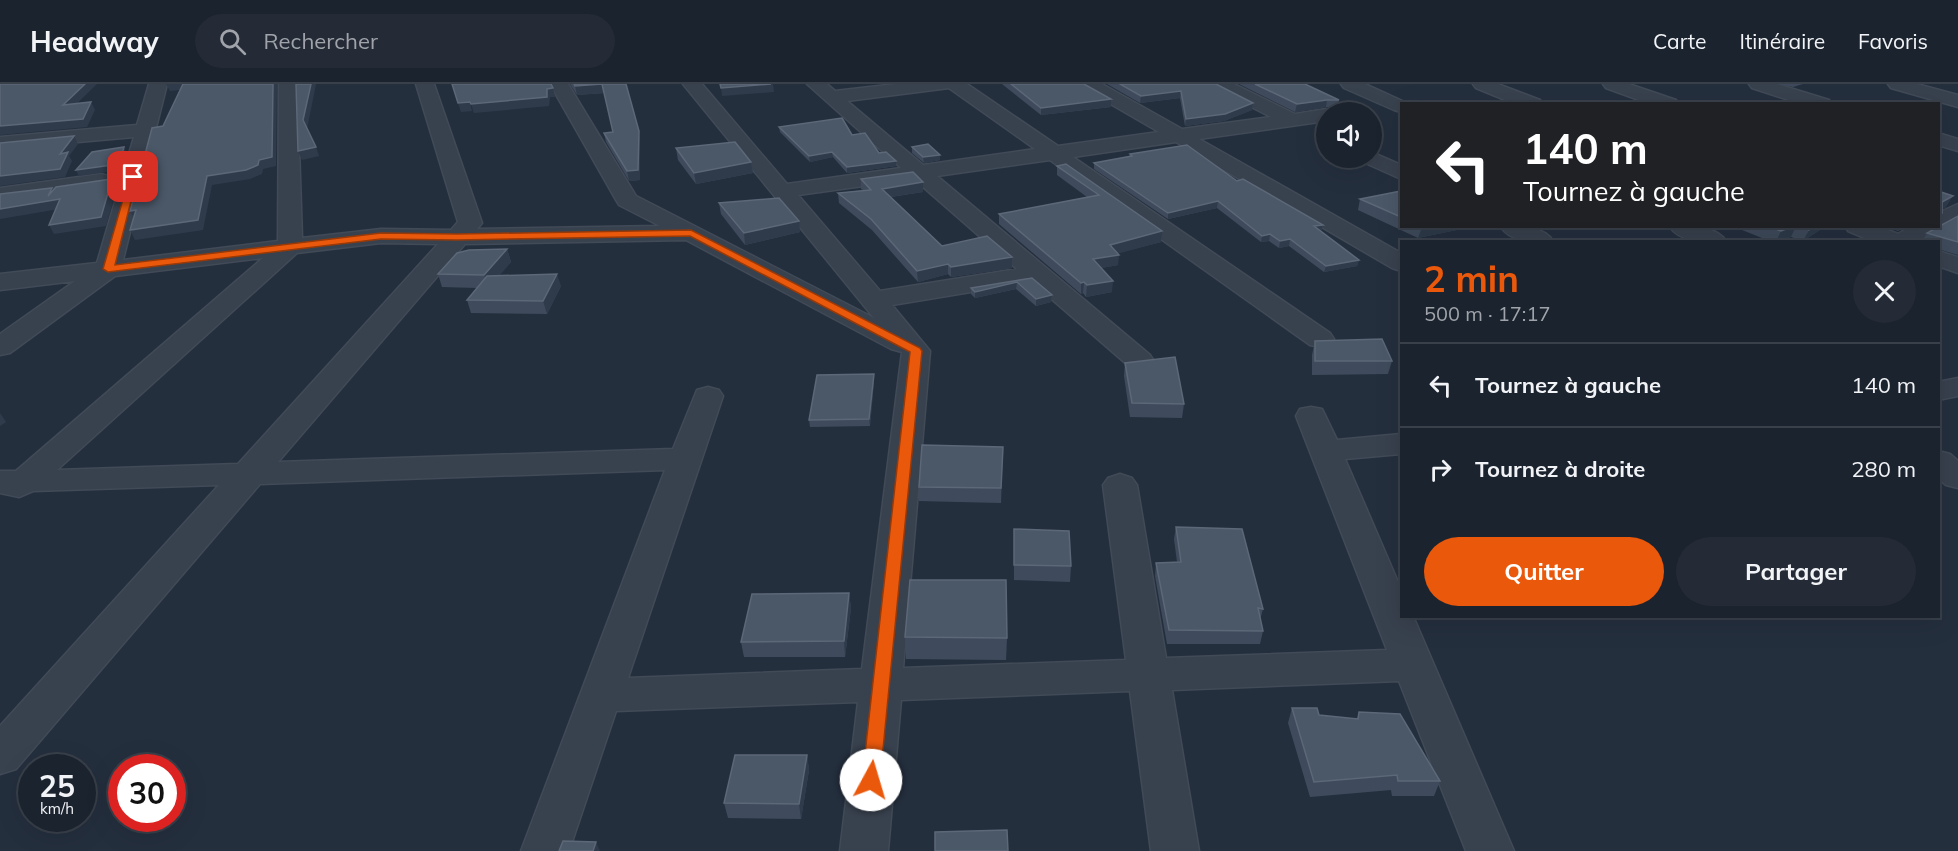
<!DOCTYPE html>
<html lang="fr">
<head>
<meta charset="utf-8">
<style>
	:root { --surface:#1b232e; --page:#242b36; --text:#f1f3f6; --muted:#a0a4aa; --line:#39404a; --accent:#ea580c }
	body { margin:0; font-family:Mulish,sans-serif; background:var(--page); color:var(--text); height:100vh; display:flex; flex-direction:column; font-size:22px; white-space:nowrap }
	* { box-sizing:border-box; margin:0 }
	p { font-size:20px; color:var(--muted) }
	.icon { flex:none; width:33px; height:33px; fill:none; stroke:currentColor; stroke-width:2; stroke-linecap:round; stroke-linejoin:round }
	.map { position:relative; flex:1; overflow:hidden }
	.drawer { position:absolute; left:1400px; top:156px; width:540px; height:378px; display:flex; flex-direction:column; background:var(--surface); border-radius:0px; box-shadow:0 6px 24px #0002,0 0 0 2px var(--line) }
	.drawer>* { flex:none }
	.hud { position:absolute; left:1400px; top:18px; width:540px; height:126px; border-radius:0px; box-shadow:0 6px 24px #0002,0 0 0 2px var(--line); background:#202124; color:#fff; overflow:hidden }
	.buttons { position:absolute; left:1316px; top:18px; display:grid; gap:12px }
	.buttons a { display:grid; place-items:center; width:66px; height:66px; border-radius:50%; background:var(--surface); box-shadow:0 6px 24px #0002,0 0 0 2px var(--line); font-size:30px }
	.speed { position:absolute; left:18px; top:670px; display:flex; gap:12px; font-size:30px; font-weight:700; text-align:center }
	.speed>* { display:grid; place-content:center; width:78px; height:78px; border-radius:50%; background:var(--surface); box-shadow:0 6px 24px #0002,0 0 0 2px var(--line); line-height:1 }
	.speed small { font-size:15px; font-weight:400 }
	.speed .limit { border:9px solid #d22; background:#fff; color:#111 }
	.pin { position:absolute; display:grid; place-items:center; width:51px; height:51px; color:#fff; margin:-26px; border-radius:12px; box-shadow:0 3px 9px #0006 }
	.me { position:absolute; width:66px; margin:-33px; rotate:6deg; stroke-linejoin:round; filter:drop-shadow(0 0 4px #0008) }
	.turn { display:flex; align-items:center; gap:21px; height:126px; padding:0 24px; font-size:27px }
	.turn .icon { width:78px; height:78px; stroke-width:2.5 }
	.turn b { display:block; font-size:42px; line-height:51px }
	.round { display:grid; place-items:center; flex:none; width:63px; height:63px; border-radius:32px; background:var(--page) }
	.headline { display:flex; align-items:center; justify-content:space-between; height:102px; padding:0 24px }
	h1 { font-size:36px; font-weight:700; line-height:45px; color:var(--accent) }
	.cta { display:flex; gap:12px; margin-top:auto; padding:12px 24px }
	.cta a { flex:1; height:69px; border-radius:36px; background:var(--accent); color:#fff; font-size:24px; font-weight:700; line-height:69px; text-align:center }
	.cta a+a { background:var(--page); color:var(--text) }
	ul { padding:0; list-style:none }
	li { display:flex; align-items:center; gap:18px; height:84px; padding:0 24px; border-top:2px solid var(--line) }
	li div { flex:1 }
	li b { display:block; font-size:22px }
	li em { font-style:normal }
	header { display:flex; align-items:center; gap:36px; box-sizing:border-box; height:84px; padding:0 30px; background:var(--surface); border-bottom:2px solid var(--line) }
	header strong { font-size:28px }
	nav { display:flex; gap:33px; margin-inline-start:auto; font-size:21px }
	.search { width:420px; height:54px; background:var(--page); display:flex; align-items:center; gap:15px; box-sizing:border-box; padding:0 21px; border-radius:33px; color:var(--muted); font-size:22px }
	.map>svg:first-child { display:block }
</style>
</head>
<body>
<header>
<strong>Headway</strong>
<div class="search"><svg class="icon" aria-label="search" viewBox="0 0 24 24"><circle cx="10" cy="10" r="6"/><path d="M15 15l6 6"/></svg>Rechercher</div>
<nav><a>Carte</a><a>Itinéraire</a><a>Favoris</a></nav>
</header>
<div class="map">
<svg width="1958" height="767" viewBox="0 0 1958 767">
	<rect width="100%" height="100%" fill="#242f3e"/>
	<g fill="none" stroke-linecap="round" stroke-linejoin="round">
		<defs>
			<g id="minor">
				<path d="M 149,0 L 167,0 L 123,176 L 278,157 L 279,0 L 297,0 L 302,154 L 381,145 L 451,146 L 458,138 L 416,0 L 434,0 L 482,139 L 477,145 L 660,142 L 619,121 L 616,116 L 550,0 L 568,0 L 636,112 L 874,234 L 683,0 L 702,0 L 787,100 L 901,84 L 807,0 L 827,0 L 835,7 L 896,0 L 967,0 L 1058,62 L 1159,48 L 1083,4 L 1080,0 L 1102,0 L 1182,45 L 1271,33 L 1214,4 L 1211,0 L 1234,0 L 1295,30 L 1326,25 L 1333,27 L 1334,28 L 1326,28 L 1326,37 L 1199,55 L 1401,169 L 1401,187 L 1392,184 L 1176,58 L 1073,73 L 1330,249 L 1334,255 L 1330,261 L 1320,263 L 1310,261 L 1050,76 L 937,92 L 1150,271 L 1154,277 L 1150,283 L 1140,286 L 1130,283 L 1032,198 L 892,221 L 930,267 L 903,584 L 1126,576 L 1103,401 L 1108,394 L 1120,390 L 1132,394 L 1137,401 L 1166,574 L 1387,566 L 1296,332 L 1300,325 L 1311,323 L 1322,325 L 1337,356 L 1401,350 L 1401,370 L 1345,375 L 1401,505 L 1401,532 L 1413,532 L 1514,767 L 1466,767 L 1399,597 L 1172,606 L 1199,767 L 1151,767 L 1130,607 L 901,616 L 888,767 L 840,767 L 858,618 L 616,627 L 569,767 L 521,767 L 665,386 L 260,400 L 16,685 L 0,690 L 0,642 L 219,401 L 33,407 L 19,413 L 0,409 L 0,387 L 16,387 L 263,174 L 115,192 L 10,269 L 0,271 L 0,250 L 75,197 L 0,206 L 0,190 L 97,179 L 134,53 L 0,65 L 0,53 L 137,41 ZM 949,4 L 1035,65 L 923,81 L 847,17 ZM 914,95 L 1017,185 L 880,207 L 798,111 ZM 686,156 L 891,265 L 902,268 L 862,585 L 628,594 L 723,312 L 719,306 L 708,303 L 697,306 L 673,365 L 278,378 L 465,160 ZM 381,159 L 438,160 L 238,380 L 57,386 L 297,169 Z"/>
				<path d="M 1341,0 L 1365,0 L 1409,20 L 1401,20 L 1401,28 L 1394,26 L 1344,4 Z"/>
				<path d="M 1473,0 L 1498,0 L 1540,16 L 1542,20 L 1515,20 L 1476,4 Z"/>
				<path d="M 1603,0 L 1629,0 L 1676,16 L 1678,20 L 1650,20 L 1606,4 Z"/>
				<path d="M 1749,0 L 1777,0 L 1829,16 L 1831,20 L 1801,20 L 1752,4 Z"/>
				<path d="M 1888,0 L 1917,0 L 1958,11 L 1958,23 L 1891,4 Z"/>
				<path d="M 1938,49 L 1958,55 L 1958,67 L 1938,61 Z"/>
				<path d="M 1371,68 L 1401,81 L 1401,95 L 1363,78 L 1360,74 L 1371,74 Z"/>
				<path d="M 101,90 L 109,92 L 112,97 L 109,102 L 0,118 L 0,104 Z"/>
				<path d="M 1958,120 L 1958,136 L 1939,145 L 1920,158 L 1874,158 L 1848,147 L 1845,142 L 1878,142 L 1898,150 L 1911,142 L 1938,142 L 1938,129 Z"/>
				<path d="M 1500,142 C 1518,142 1542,140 1554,158 C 1535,158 1512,160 1500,142 Z"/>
				<path d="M 1669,142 C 1687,142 1715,140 1727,158 C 1708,158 1681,160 1669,142 Z"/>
				<path d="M 1938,167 L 1958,173 L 1958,189 L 1938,182 Z"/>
				<path d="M 1958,294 L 1958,312 L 1938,316 L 1938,298 Z"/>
				<path d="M 1938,367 L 1950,370 L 1958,377 L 1958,404 L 1946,401 L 1938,394 Z"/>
			</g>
		</defs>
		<use href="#minor" stroke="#414a57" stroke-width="3"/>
		<use href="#minor" fill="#38414e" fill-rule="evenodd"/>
	</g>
	<g fill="#3f4b5c">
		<path d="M 570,0 L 626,0 L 640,56 L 640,96 L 629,97 L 606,58 L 604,49 L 613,48 L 604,9 L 577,11 Z"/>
		<path d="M 1002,0 L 1084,0 L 1111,23 L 1041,31 Z"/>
		<path d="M 1107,0 L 1216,0 L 1253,19 L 1252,26 L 1224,37 L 1185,42 L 1180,14 L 1140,19 Z"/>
		<path d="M 1239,0 L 1305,0 L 1339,16 L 1338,24 L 1326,23 L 1295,28 Z"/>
		<path d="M 1779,0 L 1803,0 L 1793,3 Z"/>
		<path d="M 779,43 L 852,51 L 879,69 L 896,77 L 896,82 L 847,89 L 833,73 L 810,78 L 780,48 Z"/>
		<path d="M 912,63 L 940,71 L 940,76 L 924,79 L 912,69 Z"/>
		<path d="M 676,64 L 751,78 L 753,89 L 696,100 L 678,76 Z"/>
		<path d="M 1130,70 L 1237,97 L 1323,141 L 1321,147 L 1320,147 L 1359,176 L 1357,182 L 1324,188 L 1289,162 L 1279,164 L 1269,157 L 1261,158 L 1217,124 L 1168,135 L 1094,85 L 1094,79 L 1129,72 Z"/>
		<path d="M 1066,80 L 1161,158 L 1118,169 L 1118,181 L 1101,184 L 1112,208 L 1086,213 L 1083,209 L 1081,210 L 999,140 L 999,130 L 1087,113 L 1057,91 L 1057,82 Z"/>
		<path d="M 861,95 L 923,108 L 891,113 L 942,162 L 1012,173 L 1012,184 L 951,193 L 948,190 L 918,198 L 872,146 L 839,119 L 838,109 L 863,106 L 861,105 Z"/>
		<path d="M 1401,107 L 1401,142 L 1476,142 L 1418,154 L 1358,126 L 1360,115 Z"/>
		<path d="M 1938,107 L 1946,123 L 1942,125 L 1942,129 L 1938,136 Z"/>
		<path d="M 719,119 L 800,148 L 745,161 L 721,130 Z"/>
		<path d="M 1958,132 L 1958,171 L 1938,165 L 1938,158 L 1922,158 L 1927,149 Z"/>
		<path d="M 1737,142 L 1826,142 L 1803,157 L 1791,153 L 1778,158 L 1772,158 L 1737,144 Z"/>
		<path d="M 1885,142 L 1906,142 L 1898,147 Z"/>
		<path d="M 507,165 L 511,178 L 499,191 L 561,202 L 547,230 L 471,229 L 467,216 L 477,204 L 442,203 L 438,190 Z"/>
		<path d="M 1032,194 L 1052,211 L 1051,218 L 1036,222 L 1016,205 L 975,214 L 971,210 L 971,204 Z"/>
		<path d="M 1315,257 L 1392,277 L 1388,290 L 1312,291 L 1312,271 Z"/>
		<path d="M 1125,279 L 1184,320 L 1182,334 L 1130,333 L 1124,292 Z"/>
		<path d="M 874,290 L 874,297 L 870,342 L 810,343 L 809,336 Z"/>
		<path d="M 1003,363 L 1001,419 L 919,417 L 919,403 Z"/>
		<path d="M 1176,443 L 1263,525 L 1260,536 L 1263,547 L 1260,560 L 1167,560 L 1155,492 L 1156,479 L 1177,478 L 1174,455 Z"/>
		<path d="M 1014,445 L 1071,482 L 1070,498 L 1014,496 Z"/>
		<path d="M 849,509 L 851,524 L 845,573 L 744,573 L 741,558 Z"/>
		<path d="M 905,553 L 1007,554 L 1006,576 L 906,575 Z"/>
		<path d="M 1292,624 L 1319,631 L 1357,635 L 1359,628 L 1440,697 L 1434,712 L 1392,712 L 1391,706 L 1310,713 L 1288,639 Z"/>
		<path d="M 807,671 L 809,686 L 801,735 L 728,734 L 724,719 Z"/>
	</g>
	<g fill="#2f3b4b">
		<path d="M 85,0 L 97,0 L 67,29 L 63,21 Z"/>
		<path d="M 166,0 L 186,0 L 188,5 L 170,7 Z"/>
		<path d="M 273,0 L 277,0 L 276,82 L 263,85 L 262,90 L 250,95 L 212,101 L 203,146 L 135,156 L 130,146 Z"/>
		<path d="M 311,0 L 316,0 L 307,45 L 303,36 Z"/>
		<path d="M 602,0 L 604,9 L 577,11 L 575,2 Z"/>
		<path d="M 773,0 L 774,8 L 722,12 L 721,4 Z"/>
		<path d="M 553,4 L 555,13 L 550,13 L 549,22 L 474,29 L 471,20 Z"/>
		<path d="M 1181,7 L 1180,14 L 1140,19 L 1141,12 Z"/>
		<path d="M 1111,15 L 1111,23 L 1041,31 L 1041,24 Z"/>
		<path d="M 1327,16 L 1326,23 L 1295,28 L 1297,20 Z"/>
		<path d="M 91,18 L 95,26 L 87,43 L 0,51 L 0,42 Z"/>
		<path d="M 470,18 L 472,27 L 461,28 L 458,19 Z"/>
		<path d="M 1253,19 L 1252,26 L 1224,37 L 1185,42 L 1186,35 Z"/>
		<path d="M 639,47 L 640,56 L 640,96 L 629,97 L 627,87 Z"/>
		<path d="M 74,52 L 78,60 L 69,72 L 72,77 L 65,93 L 0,102 L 0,92 L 60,70 Z"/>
		<path d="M 124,63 L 127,69 L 122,86 L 79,92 L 76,86 Z"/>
		<path d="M 316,63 L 319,72 L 302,76 L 298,67 Z"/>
		<path d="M 832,68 L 833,73 L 810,78 L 809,72 Z"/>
		<path d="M 940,71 L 940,76 L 924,79 L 923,73 Z"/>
		<path d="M 896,77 L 896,82 L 847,89 L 847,83 Z"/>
		<path d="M 751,78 L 753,89 L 696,100 L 694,89 Z"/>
		<path d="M 112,95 L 117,104 L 106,142 L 54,150 L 49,141 Z"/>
		<path d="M 923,98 L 923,108 L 883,114 L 882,105 Z"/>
		<path d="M 52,104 L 56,112 L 60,115 L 65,124 L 0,135 L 0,125 L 48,112 Z"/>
		<path d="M 1953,112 L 1946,123 L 1938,128 L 1942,118 Z"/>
		<path d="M 1218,117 L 1217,124 L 1168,135 L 1168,129 Z"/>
		<path d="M 136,126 L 135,137 L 130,127 Z"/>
		<path d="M 799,137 L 800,148 L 745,161 L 744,149 Z"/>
		<path d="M 1323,141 L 1321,147 L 1312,149 L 1314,142 Z"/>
		<path d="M 1424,142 L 1476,142 L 1418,154 L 1422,143 Z"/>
		<path d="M 1794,142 L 1796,142 L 1791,153 L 1776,158 L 1781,147 Z"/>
		<path d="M 1814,142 L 1826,142 L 1803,157 L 1809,146 Z"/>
		<path d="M 1901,142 L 1906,142 L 1898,147 Z"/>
		<path d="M 1162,147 L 1161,158 L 1109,172 L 1110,161 Z"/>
		<path d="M 1270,150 L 1269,157 L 1261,158 L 1262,152 Z"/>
		<path d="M 1290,155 L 1289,162 L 1279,164 L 1280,157 Z"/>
		<path d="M 507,165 L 511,178 L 489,204 L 484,191 Z"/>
		<path d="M 1119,171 L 1118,181 L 1092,186 L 1093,175 Z"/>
		<path d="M 1012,173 L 1012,184 L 951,193 L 951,183 Z"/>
		<path d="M 1359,176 L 1357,182 L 1324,188 L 1326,182 Z"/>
		<path d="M 948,180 L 948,190 L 918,198 L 917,187 Z"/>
		<path d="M 557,190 L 561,202 L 547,230 L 543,217 Z"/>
		<path d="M 1113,197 L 1112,208 L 1086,213 L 1087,201 Z"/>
		<path d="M 1017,198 L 1016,205 L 975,214 L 975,208 Z"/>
		<path d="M 1084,198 L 1083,209 L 1081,210 L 1081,199 Z"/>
		<path d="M 1052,211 L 1051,218 L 1036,222 L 1036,215 Z"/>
		<path d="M 874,290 L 874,297 L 870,342 L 869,335 Z"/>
		<path d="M 0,329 L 6,338 L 0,342 Z"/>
		<path d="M 849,509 L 851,524 L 845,573 L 844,557 Z"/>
		<path d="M 807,671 L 809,686 L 801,735 L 799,720 Z"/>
		<path d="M 596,758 L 600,767 L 593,767 Z"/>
	</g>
	<g fill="#4b5868" stroke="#5c6777" stroke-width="1.5">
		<path d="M 0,0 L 85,0 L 63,21 L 91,18 L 83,35 L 0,42 Z"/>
		<path d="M 183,0 L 273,0 L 272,73 L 259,76 L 258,81 L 246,86 L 207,92 L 198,136 L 130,146 L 136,126 L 130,127 L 152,44 L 163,42 Z"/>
		<path d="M 296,0 L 311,0 L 303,36 L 316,63 L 298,67 Z"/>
		<path d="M 452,0 L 551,0 L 553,4 L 547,5 L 547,13 L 471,20 L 470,18 L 458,19 Z"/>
		<path d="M 574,0 L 626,0 L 639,47 L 638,86 L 627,87 L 604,49 L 613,48 L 602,0 L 575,2 Z"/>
		<path d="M 720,0 L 771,0 L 721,4 Z"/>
		<path d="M 1011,0 L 1084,0 L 1111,15 L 1041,24 Z"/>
		<path d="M 1120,0 L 1216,0 L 1253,19 L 1225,30 L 1186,35 L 1181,7 L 1141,12 Z"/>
		<path d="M 1255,0 L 1305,0 L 1339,16 L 1327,16 L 1297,20 Z"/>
		<path d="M 842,34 L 852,51 L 865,49 L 879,69 L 886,68 L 896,77 L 847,83 L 832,68 L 809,72 L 779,43 Z"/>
		<path d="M 74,52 L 60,70 L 68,68 L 60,85 L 0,92 L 0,59 Z"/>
		<path d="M 735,58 L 751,78 L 694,89 L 676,64 Z"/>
		<path d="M 928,60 L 940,71 L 923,73 L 912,63 Z"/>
		<path d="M 1187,61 L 1237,97 L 1243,95 L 1323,141 L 1314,142 L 1359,176 L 1326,182 L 1290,155 L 1280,157 L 1270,150 L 1262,152 L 1218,117 L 1168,129 L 1094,79 L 1132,72 L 1130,70 Z"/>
		<path d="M 124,63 L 119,80 L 76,86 L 92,68 Z"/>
		<path d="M 1066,80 L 1162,147 L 1110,161 L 1119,171 L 1093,175 L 1113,197 L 1087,201 L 1084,198 L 1081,199 L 999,130 L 1099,111 L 1057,82 Z"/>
		<path d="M 913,88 L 923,98 L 882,105 L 942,162 L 987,152 L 1012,173 L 951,183 L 948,180 L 917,187 L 871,135 L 838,109 L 871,106 L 861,95 Z"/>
		<path d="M 112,95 L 101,133 L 49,141 L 60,115 L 0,125 L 0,110 L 52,104 L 48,112 L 56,103 Z"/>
		<path d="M 1401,107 L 1401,133 L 1360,115 Z"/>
		<path d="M 1938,107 L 1953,112 L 1942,118 L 1942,129 L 1938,129 Z"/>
		<path d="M 779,114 L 799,137 L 744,149 L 719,119 Z"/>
		<path d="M 1958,132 L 1958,158 L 1927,149 Z"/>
		<path d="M 1768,142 L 1794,142 L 1781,147 Z"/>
		<path d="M 1800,142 L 1814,142 L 1809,146 Z"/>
		<path d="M 507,165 L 484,191 L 438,190 L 457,169 L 469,166 Z"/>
		<path d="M 557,190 L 543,217 L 467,216 L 487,192 Z"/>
		<path d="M 1032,194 L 1052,211 L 1036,215 L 1017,198 L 975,208 L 971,204 Z"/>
		<path d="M 1382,255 L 1392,277 L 1315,277 L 1315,257 Z"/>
		<path d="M 1175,273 L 1184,320 L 1132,319 L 1125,279 Z"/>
		<path d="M 874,290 L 869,335 L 809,336 L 817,291 Z"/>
		<path d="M 922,361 L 1003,363 L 1001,404 L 919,403 Z"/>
		<path d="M 1176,443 L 1242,445 L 1263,525 L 1258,524 L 1263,547 L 1169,546 L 1156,479 L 1181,478 Z"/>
		<path d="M 1014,445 L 1069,447 L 1071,482 L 1014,481 Z"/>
		<path d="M 910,496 L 1006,496 L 1007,554 L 905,553 Z"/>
		<path d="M 849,509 L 844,557 L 741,558 L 752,510 Z"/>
		<path d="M 1292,624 L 1317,624 L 1319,631 L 1358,635 L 1359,628 L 1400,630 L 1440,697 L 1398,697 L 1397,691 L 1314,698 Z"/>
		<path d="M 735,671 L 807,671 L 799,720 L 724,719 Z"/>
		<path d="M 1007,746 L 1008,767 L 935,767 L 935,748 Z"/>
		<path d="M 563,757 L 596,758 L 593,767 L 559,767 Z"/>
	</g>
	<path fill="#ea580c" stroke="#983908" stroke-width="1.5" d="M 130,91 L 137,93 L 115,181 L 381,149 L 457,150 L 691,146 L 920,264 L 922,267 L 880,696 L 878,701 L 871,704 L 864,701 L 862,696 L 910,268 L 690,152 L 457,156 L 381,155 L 108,188 L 103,185 Z"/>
</svg>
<div class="buttons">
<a><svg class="icon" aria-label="sound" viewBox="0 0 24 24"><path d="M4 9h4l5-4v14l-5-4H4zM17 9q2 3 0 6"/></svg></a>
</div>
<div class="speed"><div>25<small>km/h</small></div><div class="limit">30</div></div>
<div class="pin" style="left:133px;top:93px;background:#d93025"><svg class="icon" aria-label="arrive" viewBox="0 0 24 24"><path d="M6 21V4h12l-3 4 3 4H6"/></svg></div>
<svg class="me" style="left:871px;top:696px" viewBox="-20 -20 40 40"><circle r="19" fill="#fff"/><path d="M0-13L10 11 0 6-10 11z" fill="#ea580c"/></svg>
<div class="hud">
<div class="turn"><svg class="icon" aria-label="left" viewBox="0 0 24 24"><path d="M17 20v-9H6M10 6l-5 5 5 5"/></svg><div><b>140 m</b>Tournez à gauche</div></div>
</div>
<section class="drawer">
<div class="headline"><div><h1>2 min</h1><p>500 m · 17:17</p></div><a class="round"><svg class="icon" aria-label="close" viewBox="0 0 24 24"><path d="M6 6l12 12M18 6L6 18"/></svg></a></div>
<ul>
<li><svg class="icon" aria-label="left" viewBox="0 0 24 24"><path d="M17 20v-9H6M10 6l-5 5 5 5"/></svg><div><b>Tournez à gauche</b></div><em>140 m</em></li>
<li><svg class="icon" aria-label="right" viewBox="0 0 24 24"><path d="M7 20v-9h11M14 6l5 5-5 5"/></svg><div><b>Tournez à droite</b></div><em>280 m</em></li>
</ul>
<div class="cta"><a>Quitter</a><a>Partager</a></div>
</section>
</div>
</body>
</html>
